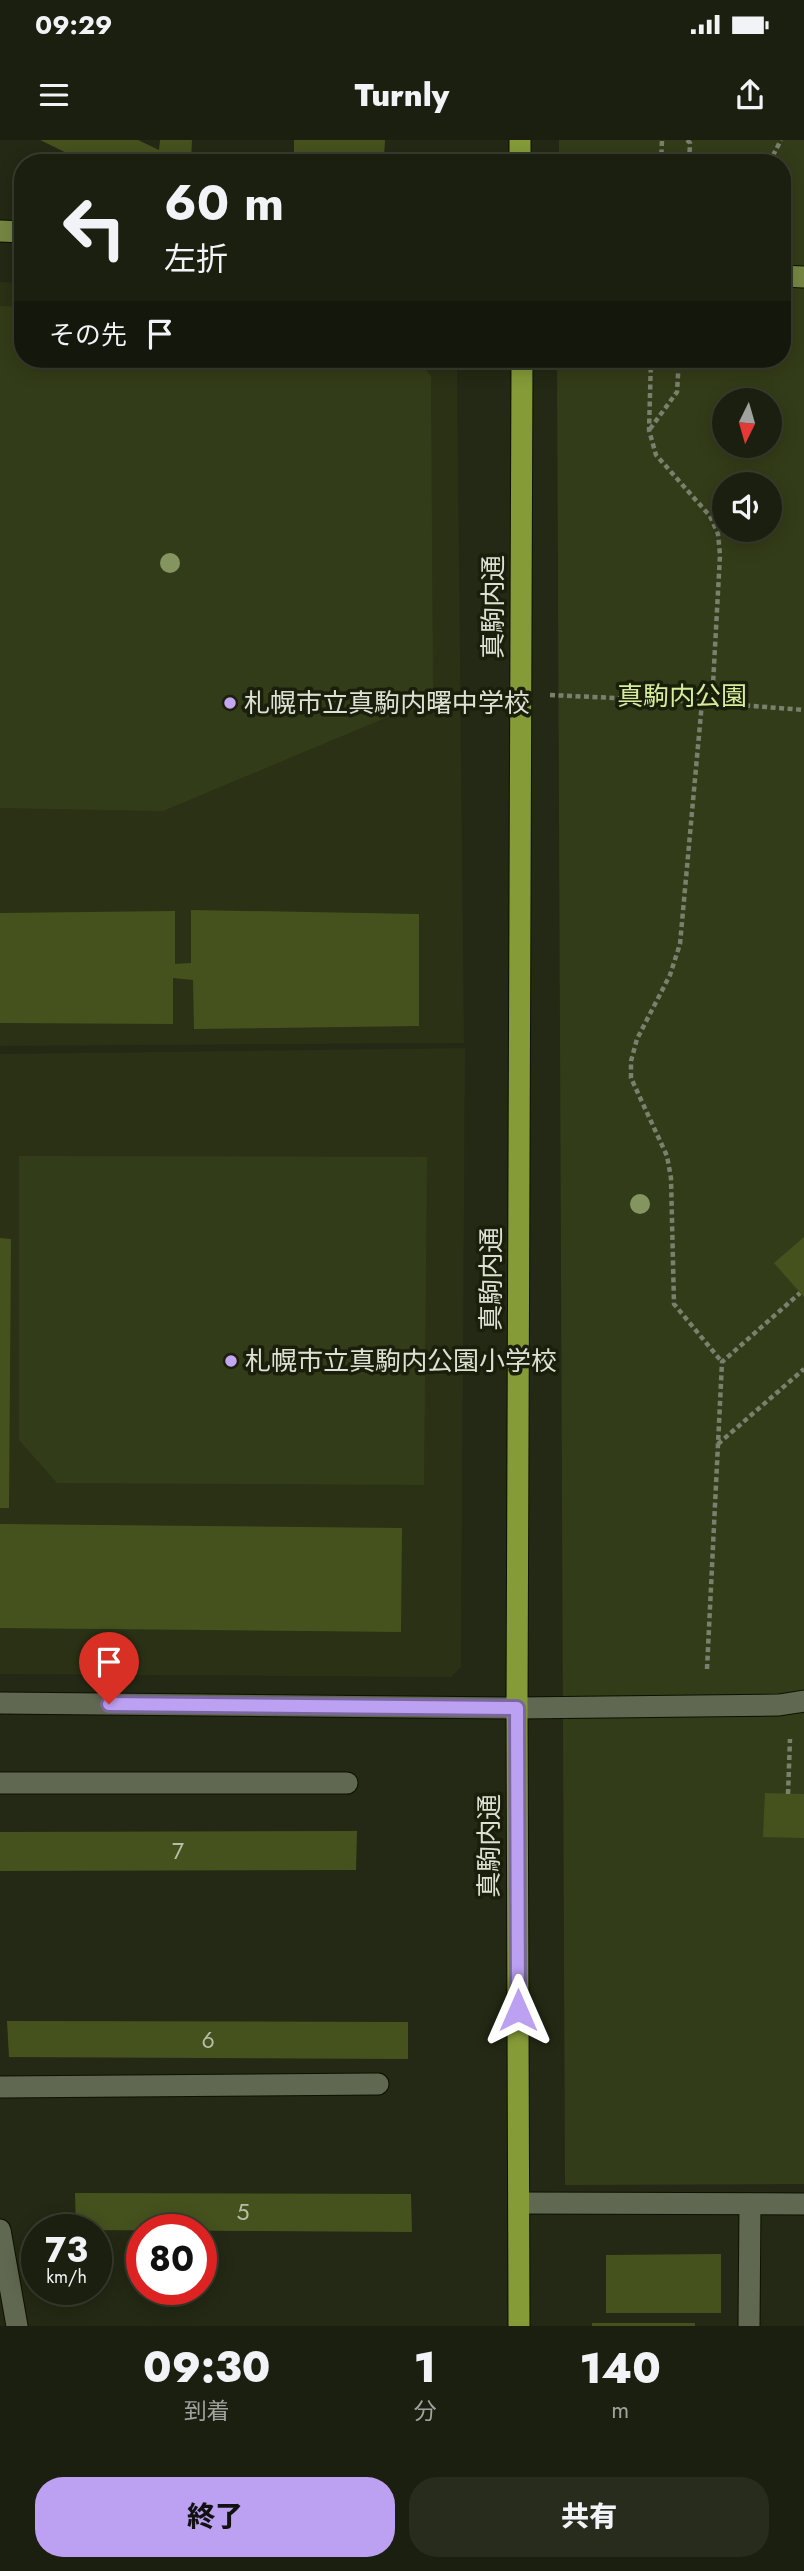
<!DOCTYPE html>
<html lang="ja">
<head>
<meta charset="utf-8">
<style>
	:root { --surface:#1a1f0f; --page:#272c1d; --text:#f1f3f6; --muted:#9fa29e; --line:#383d2f; --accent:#bca0f2 }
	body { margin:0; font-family:Jost,"Noto Sans JP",sans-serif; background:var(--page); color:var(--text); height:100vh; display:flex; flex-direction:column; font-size:26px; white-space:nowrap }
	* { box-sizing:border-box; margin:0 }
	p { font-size:23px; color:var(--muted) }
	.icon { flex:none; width:38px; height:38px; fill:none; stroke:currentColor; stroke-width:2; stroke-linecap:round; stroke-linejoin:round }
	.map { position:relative; height:2186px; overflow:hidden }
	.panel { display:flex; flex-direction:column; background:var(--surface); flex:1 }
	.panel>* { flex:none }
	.hud { position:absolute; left:14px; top:14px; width:777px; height:214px; border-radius:28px; box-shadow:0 4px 18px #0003,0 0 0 2px var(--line); background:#1a1f0f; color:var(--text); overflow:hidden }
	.needle { width:46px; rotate:185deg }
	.tools { position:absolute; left:712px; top:248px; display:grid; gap:14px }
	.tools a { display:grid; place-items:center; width:70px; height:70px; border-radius:50%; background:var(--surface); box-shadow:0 4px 18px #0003,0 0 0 2px var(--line); font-size:35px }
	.speed { position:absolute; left:21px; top:2074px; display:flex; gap:14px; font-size:35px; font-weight:700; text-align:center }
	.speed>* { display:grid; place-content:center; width:91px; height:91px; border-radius:50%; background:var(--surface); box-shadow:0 4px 18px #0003,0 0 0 2px var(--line); line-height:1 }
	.speed small { font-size:18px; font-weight:400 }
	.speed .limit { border:10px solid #d22; background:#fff; color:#111 }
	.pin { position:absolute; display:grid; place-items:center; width:60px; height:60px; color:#fff; margin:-72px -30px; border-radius:50% 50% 50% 0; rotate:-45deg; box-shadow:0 0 7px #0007 }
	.pin .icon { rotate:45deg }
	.me { position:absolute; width:77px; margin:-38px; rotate:0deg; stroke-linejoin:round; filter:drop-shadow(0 0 5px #0008) }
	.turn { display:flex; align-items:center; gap:24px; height:147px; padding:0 35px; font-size:32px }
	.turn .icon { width:91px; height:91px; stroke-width:2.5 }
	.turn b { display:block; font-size:49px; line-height:60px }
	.then { display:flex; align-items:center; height:66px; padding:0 35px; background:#0003; gap:14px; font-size:26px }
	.eta { display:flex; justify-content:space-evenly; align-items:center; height:119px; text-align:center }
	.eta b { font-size:42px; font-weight:800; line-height:49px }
	.cta { display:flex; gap:14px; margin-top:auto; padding:14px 35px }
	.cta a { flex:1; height:80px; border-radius:28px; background:var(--accent); color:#111; font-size:28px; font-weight:800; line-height:80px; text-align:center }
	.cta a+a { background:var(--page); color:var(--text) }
	.status { display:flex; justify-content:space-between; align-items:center; height:49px; padding:0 35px; background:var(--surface); direction:ltr }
	.status svg { height:19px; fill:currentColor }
	header { display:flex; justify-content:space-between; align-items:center; height:91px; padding:0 35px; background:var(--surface); font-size:32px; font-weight:800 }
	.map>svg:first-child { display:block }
</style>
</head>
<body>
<div class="status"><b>09:29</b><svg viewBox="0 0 49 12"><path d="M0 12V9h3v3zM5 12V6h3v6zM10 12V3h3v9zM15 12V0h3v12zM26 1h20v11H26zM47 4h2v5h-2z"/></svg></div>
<header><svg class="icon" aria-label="menu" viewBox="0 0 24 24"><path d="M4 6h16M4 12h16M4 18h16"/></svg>Turnly<svg class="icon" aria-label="share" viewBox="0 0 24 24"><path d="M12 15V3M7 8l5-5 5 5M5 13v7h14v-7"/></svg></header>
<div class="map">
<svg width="804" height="2186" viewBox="0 0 804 2186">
	<rect width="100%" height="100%" fill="#232914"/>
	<g fill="#2a3115">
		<path d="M 0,142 L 23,143 L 23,219 L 452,219 L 457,223 L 464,903 L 0,906 Z"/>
		<path d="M 465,908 L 461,1527 L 451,1537 L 0,1534 L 0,914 Z"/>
	</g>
	<g fill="#333c18" fill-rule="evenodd">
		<path d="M 559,0 L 804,0 L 804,2044 L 565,2045 L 557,219 L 782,219 L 782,23 L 559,23 ZM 724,261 L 770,261 L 770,306 L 724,306 ZM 724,345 L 770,345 L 770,390 L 724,390 Z"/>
		<path d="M 0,166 L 23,167 L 23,219 L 416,219 L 431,236 L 433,558 L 163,671 L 0,668 Z"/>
		<path d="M 19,1016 L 427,1017 L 424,1345 L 57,1343 L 19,1300 Z"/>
	</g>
	<g fill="#45521e">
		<path d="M 40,0 L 138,0 L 159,10 L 160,0 L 192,0 L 191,23 L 87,23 Z"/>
		<path d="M 294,0 L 385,0 L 384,17 L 357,14 L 357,23 L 319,23 L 319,14 L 294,15 Z"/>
		<path d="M 191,770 L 419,774 L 419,886 L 194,889 L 193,840 L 173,838 L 173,884 L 0,883 L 0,773 L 175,771 L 175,824 L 191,823 Z"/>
		<path d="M 804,1097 L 804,1157 L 774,1123 Z"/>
		<path d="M 0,1098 L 11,1099 L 9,1368 L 0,1368 Z"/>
		<path d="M 0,1384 L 402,1388 L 401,1492 L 0,1488 Z"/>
		<path d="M 765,1653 L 804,1654 L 804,1698 L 763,1697 Z"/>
		<path d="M 357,1691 L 356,1730 L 0,1731 L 0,1692 Z"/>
		<path d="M 7,1881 L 408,1882 L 408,1919 L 9,1917 Z"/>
		<path d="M 75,2053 L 411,2054 L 412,2092 L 76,2090 Z"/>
		<path d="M 721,2114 L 721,2173 L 606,2173 L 606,2115 Z"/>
		<rect x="592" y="2183" width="103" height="3"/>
	</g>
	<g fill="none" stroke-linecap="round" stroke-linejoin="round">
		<defs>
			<g id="minor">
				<path d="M 0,1563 L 517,1568 L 779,1565 L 804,1561"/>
				<path d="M 0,1643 L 347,1643"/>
				<path d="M 0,1947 L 378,1944"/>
				<path d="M 519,2063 L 804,2064"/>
				<path d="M 0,2090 L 17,2186"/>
				<path d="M 749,2186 L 750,2064"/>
			</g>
			<g id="major">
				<path d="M 0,91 L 23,92"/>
				<path d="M 782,136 L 804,137"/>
			</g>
			<g id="highway">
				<path d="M 520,0 L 520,23"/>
				<path d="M 519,2186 L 517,1568 L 522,219"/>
			</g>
		</defs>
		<use href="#minor" stroke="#0d1101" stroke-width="23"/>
		<use href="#major" stroke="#0d1101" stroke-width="23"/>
		<use href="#highway" stroke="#0d1101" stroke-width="23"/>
		<g stroke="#7a806e" stroke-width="4.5" stroke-dasharray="5 3.5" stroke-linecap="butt">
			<path d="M 687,0 L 690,3 L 689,23"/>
			<path d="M 661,23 L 662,0"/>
			<path d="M 769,23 L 781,0"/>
			<path d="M 651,219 L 649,290 L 656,315 L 710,376 L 718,394 L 720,415 L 712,563"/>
			<path d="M 650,289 L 677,252 L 679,219"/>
			<path d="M 550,555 L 702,562 L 804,570"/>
			<path d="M 702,562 L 680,804 L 670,835 L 637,899 L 631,921 L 631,938 L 667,1016 L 671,1038 L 674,1164 L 722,1222"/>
			<path d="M 718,1304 L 804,1229"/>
			<path d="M 707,1529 L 722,1222 L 800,1153"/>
			<path d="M 788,1654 L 790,1599"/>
		</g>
		<use href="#minor" stroke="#616851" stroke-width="21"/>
		<use href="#major" stroke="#768742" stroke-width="21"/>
		<use href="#highway" stroke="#849b38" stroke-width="21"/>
	</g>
	<g fill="#85955f">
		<circle cx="170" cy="423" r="10"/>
		<circle cx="640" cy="1064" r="10"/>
	</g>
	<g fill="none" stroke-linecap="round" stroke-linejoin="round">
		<defs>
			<path id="route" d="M 109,1564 L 517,1568 L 518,1870"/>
		</defs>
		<use href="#route" stroke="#7a689d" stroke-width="18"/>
		<use href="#route" stroke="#bca0f2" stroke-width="12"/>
	</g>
	<g fill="#c3a7f2" stroke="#1a1f0b" stroke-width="2.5">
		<circle cx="230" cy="563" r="7"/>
		<circle cx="231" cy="1221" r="7"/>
	</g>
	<g text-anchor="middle" stroke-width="7" stroke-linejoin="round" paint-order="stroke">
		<g font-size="23" fill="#b7bda6">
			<text x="178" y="1719">7</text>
			<text x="208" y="1908">6</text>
			<text x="243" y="2080">5</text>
		</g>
		<g font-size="26" fill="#dde1d4" stroke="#1a1f0b">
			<text transform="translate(493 467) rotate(-90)" y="9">真駒内通</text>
			<text transform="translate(491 1139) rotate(-90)" y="9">真駒内通</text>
			<text transform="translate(489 1706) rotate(-90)" y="9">真駒内通</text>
		</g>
		<g font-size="26" fill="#d6ed9c" stroke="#1a1f0b">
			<text x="682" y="565">真駒内公園</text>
		</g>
		<g font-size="26" fill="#dde1d4" stroke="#1a1f0b" text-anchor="start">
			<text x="244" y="572">札幌市立真駒内曙中学校</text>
			<text x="245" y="1230">札幌市立真駒内公園小学校</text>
		</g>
	</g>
</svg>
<div class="tools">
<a><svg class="needle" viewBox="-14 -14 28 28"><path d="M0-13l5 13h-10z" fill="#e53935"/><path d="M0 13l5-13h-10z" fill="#9fa29e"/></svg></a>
<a><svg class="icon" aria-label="sound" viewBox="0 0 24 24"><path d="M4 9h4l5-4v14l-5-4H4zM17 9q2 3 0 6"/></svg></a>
</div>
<div class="speed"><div>73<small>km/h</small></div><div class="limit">80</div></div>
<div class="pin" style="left:109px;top:1564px;background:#d93025"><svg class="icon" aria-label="arrive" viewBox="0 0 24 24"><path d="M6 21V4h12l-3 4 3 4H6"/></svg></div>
<svg class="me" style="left:518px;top:1870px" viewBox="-20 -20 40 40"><path d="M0-17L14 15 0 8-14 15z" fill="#bca0f2" stroke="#fff" stroke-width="4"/></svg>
<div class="hud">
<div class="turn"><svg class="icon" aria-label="left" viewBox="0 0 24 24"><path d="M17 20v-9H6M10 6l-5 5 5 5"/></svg><div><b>60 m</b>左折</div></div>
<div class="then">その先<svg class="icon" aria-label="arrive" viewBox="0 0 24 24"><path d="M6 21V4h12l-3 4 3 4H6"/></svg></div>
</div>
</div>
<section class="panel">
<div class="eta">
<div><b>09:30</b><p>到着</p></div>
<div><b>1</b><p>分</p></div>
<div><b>140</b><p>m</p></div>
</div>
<div class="cta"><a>終了</a><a>共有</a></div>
</section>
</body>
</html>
